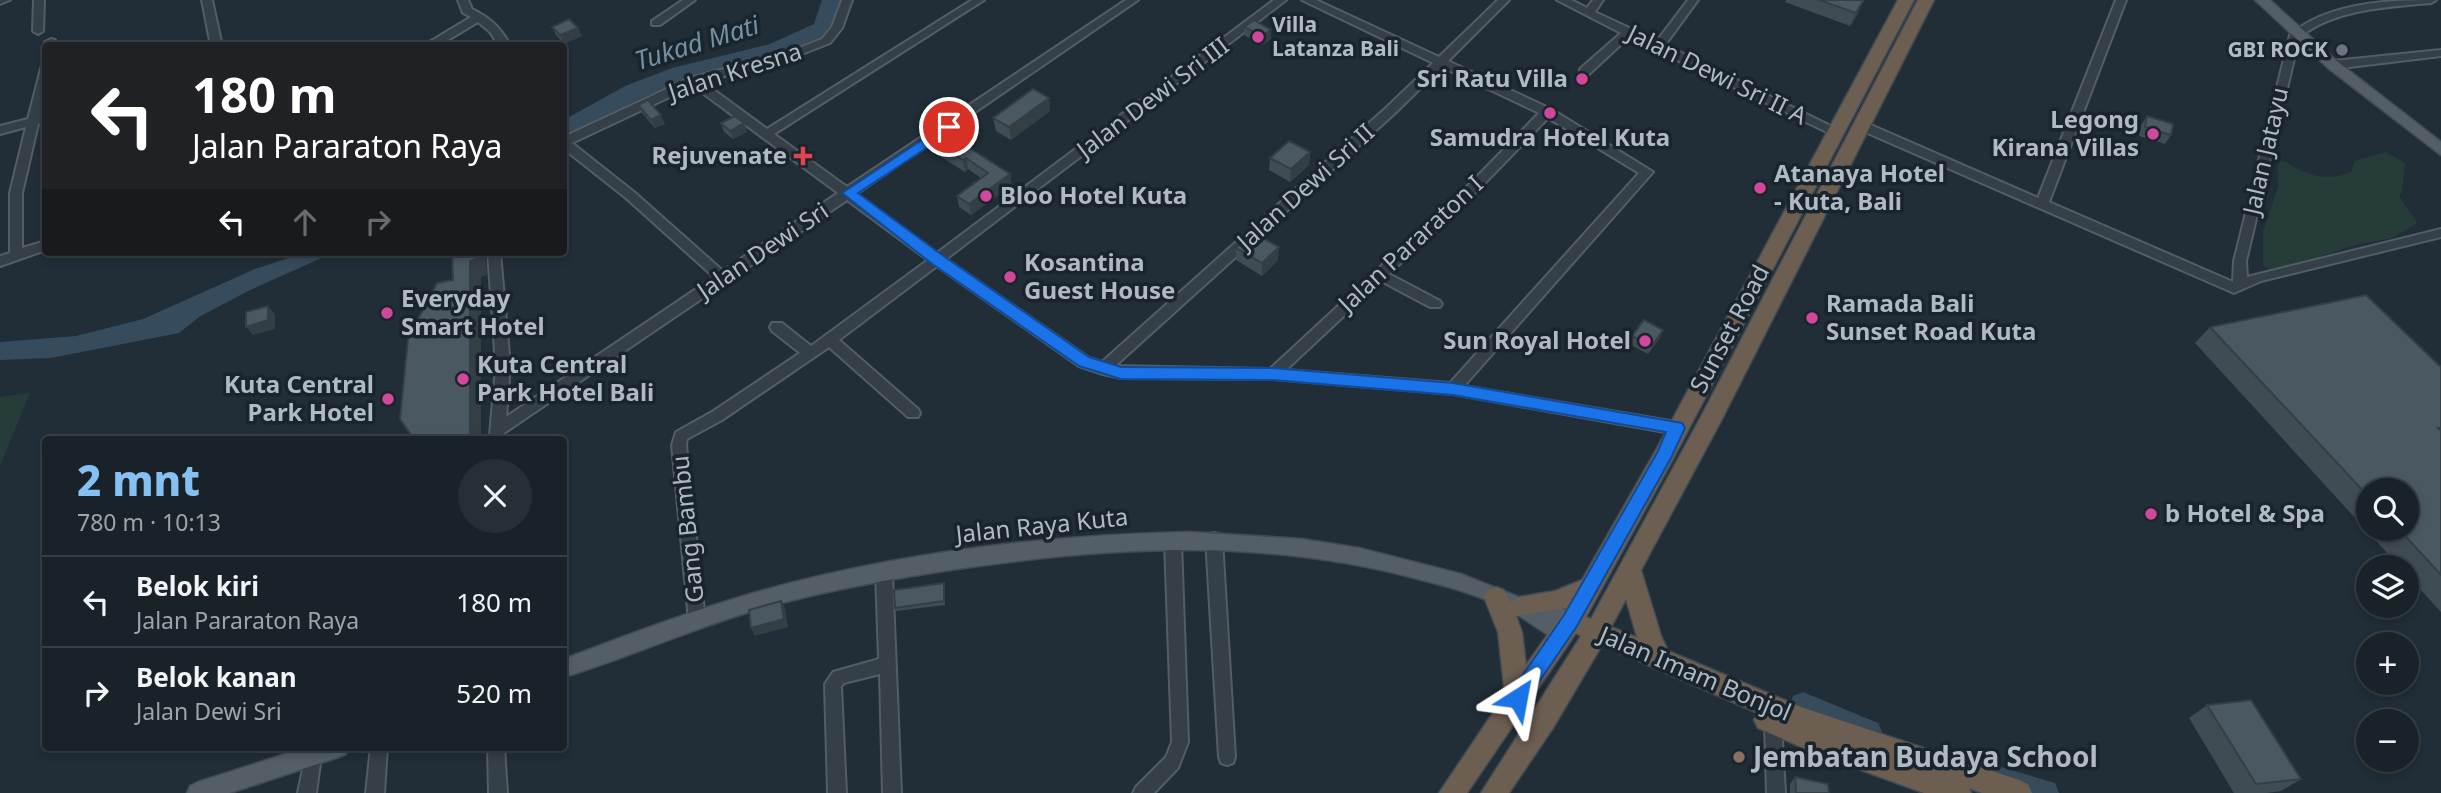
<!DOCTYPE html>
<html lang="id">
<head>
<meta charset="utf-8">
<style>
	:root { --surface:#192229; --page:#262f35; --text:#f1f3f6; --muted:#9fa4a8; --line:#373f46; --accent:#86c0f2 }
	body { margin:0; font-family:"Noto Sans",sans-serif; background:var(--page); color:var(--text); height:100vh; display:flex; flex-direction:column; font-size:26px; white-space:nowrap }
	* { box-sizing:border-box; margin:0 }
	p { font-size:23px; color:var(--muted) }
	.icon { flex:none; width:38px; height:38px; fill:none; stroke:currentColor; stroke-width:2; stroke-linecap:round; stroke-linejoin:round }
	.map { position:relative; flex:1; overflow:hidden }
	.details { position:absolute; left:42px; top:436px; width:525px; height:315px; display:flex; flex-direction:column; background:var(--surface); border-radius:7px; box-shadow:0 4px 10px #0003,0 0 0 2px var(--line) }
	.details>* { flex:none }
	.top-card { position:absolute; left:42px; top:42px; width:525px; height:214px; border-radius:7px; box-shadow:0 4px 10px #0003,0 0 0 2px var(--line); background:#202124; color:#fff; overflow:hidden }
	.controls { position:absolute; left:2356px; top:478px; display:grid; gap:14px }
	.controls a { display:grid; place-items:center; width:63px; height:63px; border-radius:50%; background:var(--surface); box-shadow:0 4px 10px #0003,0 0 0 2px var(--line); font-size:35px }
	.pin { position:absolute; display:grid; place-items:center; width:60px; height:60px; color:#fff; margin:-30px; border:4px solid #fff; border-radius:50%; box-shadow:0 2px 7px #0007 }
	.me { position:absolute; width:77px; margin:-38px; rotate:34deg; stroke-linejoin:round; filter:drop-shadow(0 0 5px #0008) }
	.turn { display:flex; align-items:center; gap:24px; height:147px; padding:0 35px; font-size:32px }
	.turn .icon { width:91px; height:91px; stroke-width:2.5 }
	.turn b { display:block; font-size:49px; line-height:60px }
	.lanes { display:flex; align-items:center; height:66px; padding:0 35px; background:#0003; justify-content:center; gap:35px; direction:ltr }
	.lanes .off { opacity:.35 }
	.round { display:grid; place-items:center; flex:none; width:74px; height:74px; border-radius:37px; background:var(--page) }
	.headline { display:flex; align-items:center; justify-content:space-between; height:119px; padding:0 35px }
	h1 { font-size:42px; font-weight:800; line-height:52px; color:var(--accent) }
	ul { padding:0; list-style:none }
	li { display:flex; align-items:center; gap:21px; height:91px; padding:0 35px; border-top:2px solid var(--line) }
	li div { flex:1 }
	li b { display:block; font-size:26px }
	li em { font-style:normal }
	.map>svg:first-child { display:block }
</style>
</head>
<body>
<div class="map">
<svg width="2441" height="793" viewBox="0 0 2441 793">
	<rect width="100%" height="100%" fill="#212e37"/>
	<g fill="#263c39">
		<path d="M 2386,152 L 2405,163 L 2402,191 L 2399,196 L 2417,223 L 2392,238 L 2355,245 L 2284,269 L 2275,271 L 2263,266 L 2263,232 L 2278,187 L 2278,161 C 2286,161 2288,163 2294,167 C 2314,178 2330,180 2351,172 L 2355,161 Z"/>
		<path d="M 30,393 L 0,466 L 0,397 Z"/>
	</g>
	<g fill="#364c5d">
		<path d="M 822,0 L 841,0 C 835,25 836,33 813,46 L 680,82 L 646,96 L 564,137 L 564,120 L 625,86 L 672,68 L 770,44 L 814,24 Z"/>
		<path d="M 306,252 L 335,252 L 248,291 L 199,317 L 179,333 L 51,358 L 0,360 L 0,342 L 76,336 L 143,319 L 255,269 Z"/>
	</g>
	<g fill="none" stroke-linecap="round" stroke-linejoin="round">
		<g fill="#364c5d" fill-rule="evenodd">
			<path d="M 1803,692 L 1878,723 L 1882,732 L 1878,741 L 1868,745 L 1793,714 L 1790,705 L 1793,696 Z"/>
			<path d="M 2001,767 L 2055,783 L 2059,793 L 2000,793 L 1991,790 L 1987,780 L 1991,770 Z"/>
		</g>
		<defs>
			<g id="minor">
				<path d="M 0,0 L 10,0 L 0,4 Z"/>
				<path d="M 34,0 L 44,0 L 43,31 L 38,34 L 33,31 Z"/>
				<path d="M 202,0 L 212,0 L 222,46 L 211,46 Z"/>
				<path d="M 458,0 L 468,0 L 472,9 C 489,17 502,28 510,46 L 499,46 L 490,32 L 478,22 L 438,46 L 423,46 L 471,17 L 463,13 Z"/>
				<path d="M 683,0 L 695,0 L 660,25 L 652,25 L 652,21 Z"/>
				<path d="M 842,0 L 852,0 L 842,28 L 830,43 L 797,56 L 703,82 L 767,129 L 972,0 L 984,0 L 774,134 L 847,187 L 1126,0 L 1138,0 L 856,194 L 937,253 L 1274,0 L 1286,0 L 946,259 L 1089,358 L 1102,362 L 1386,108 L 1433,63 L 1302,0 L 1316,0 L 1439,57 L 1498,0 L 1509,0 L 1448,61 L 1551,109 L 1653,172 L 1464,386 L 1676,422 L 1681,424 L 1683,428 L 1681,432 L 1676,434 L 1453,394 L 1273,379 L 1121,378 L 1103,374 L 1079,366 L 937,266 L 839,340 L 918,409 L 920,413 L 918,417 L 908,417 L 829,347 L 722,420 L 687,439 L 686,445 L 705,620 L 703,625 L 697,627 L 691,625 L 689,620 L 672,445 L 676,432 L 712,412 L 800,353 L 772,331 L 770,327 L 772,323 L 782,323 L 811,346 L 928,260 L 847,200 L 504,433 L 502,439 L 492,439 L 490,435 L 496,366 L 488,252 L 500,252 L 510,366 L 506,417 L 714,277 L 626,198 L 564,149 L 564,137 L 690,78 L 789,52 L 822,39 L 832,27 ZM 1442,67 L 1539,113 L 1471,183 L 1270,369 L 1115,366 L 1394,114 ZM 693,86 L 838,193 L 723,271 L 634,192 L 572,143 ZM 1548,118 L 1639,173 L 1450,383 L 1286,370 L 1381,281 L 1430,307 L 1440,307 L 1442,304 L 1440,301 L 1389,274 L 1479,189 Z"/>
				<path d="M 1557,0 L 1571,0 L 1587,8 L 1593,0 L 1603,0 L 1595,12 L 1657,41 L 1688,0 L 1698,0 L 1665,45 L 1841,131 L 1839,134 L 1831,134 L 1629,37 L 1588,75 L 1580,75 L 1580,69 L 1621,33 Z"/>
				<path d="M 2116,0 L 2126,0 L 2049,202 L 2233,282 L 2234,261 L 2290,35 C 2328,2 2389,0 2436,0 L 2431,3 C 2388,7 2333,9 2299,38 L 2246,261 L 2247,277 L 2441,229 L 2441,237 L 2261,281 L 2234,293 L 1856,128 L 1854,125 L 1856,122 L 1864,122 L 2038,198 Z"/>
				<path d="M 51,39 L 55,40 L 56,46 L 46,46 L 46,48 L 45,42 Z"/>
				<path d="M 2441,50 L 2441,56 L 2333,69 L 2327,65 L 2333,61 Z"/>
				<path d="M 42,65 L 46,65 L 46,94 L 40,116 L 46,114 L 46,122 L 38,124 L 22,193 L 22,248 L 46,241 L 46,250 L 0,266 L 0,256 L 10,253 L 10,193 L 26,127 L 0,134 L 0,126 L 28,119 Z"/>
				<path d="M 1214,533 L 1219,534 L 1222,539 L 1235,757 L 1233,763 L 1227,765 L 1221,763 L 1219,757 L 1206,539 L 1209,534 Z"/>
				<path d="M 1173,534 L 1178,536 L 1181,541 L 1188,742 L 1178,768 L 1154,793 L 1133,793 L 1136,787 L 1166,757 L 1172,742 L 1165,541 L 1168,536 Z"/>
				<path d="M 884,565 L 889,567 L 892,572 L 901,793 L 883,793 L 880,674 L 844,683 L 841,686 L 846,793 L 828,793 L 825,684 L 833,672 L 879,659 L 876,572 L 879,567 Z"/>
				<path d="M 1773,715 L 1779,717 L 1781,723 L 1785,793 L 1767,793 L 1765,723 L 1767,717 Z"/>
				<path d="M 371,747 L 387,747 L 384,793 L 366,793 Z"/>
				<path d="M 488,747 L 504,747 L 507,793 L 489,793 Z"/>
				<path d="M 313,748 L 319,750 L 321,756 L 316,793 L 298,793 L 307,750 Z"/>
			</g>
			<g id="major">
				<path d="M 2255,0 L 2270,0 L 2338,62 L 2441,142 L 2441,155 L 2328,68 Z"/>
				<path d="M 1190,532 L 1302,539 L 1359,548 L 1461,574 L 1534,603 L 1552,604 L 1578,615 L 1581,621 L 1578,627 L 1570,630 L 1569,639 L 1562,642 C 1544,635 1530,621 1512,612 C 1483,596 1450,587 1418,579 C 1270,539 1121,546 971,567 C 901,577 831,589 763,608 C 695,627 630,657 564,677 L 564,659 C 630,634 696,609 764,590 C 902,552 1048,535 1190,532 Z"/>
				<path d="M 307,747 L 349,747 L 346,754 L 339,757 L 230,793 L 187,793 L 190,786 L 198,782 Z"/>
			</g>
			<path id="highway" d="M 1898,0 L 1914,0 L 1673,459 L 1586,617 L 1591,619 L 1703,413 L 1918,0 L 1934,0 L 1722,419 L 1641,570 L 1661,636 L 1668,651 L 1801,707 L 2019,780 L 2028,784 L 2032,793 L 1982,793 L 1969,788 L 1971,793 L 1924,793 L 1817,754 L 1758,728 L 1754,720 L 1758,713 L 1602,645 L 1553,728 L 1509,793 L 1481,793 L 1581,636 L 1576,633 L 1467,793 L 1439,793 L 1505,695 L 1498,632 L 1484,597 L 1488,590 L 1496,587 L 1504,590 L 1510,602 L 1519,597 L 1555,591 L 1582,580 L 1656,450 ZM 1626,599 L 1637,637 L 1638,638 L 1611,627 ZM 1566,608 L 1563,613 L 1526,665 L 1522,632 L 1516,616 Z"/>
		</defs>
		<use href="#minor" stroke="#525d65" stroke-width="4"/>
		<use href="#major" stroke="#414b54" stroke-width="3"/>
		<use href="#highway" stroke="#3f4a52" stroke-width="3"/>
		<use href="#minor" fill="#353f47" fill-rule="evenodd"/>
		<use href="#major" fill="#535e67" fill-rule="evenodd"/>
		<use href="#highway" fill="#6d5e52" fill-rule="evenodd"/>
	</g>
	<g fill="#404c54" fill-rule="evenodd">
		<path d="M 1786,0 L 1861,0 L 1858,14 L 1850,26 L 1785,2 Z"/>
		<path d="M 552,27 L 582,36 L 564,44 L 556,35 Z"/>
		<path d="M 1244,27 L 1271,30 L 1271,39 L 1262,45 L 1244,35 Z"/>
		<path d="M 1049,98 L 1050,111 L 1011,140 L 996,131 L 993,118 Z"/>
		<path d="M 638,105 L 665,124 L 655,128 L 642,113 Z"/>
		<path d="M 2147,116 L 2171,135 L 2165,144 L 2139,136 L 2141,125 Z"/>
		<path d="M 721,123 L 747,132 L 733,139 L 724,132 Z"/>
		<path d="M 935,143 L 1010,174 L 1012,185 L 971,215 L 959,207 L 957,196 L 981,178 L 968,169 L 965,172 L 938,155 Z"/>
		<path d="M 1310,152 L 1309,165 L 1290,182 L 1269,170 L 1270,158 Z"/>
		<path d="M 1236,248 L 1278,260 L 1262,276 L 1236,260 Z"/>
		<path d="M 2210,327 L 2441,367 L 2441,612 L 2406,574 L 2406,567 L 2400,567 L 2195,343 ZM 2368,490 L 2406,528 L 2368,528 Z"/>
		<path d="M 1663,330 L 1660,338 L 1648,354 L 1629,344 L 1632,336 Z"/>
		<path d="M 945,587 L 945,605 L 896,611 L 895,608 Z"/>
		<path d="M 2207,705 L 2301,779 L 2281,791 L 2267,793 L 2234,793 L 2189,718 Z"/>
		<path d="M 1795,777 L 1829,793 L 1790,793 L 1790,784 Z"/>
	</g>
	<g fill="#343e45">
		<path d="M 1863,1 L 1858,14 L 1850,26 L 1856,13 Z"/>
		<path d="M 578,28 L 582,36 L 564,44 L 560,35 Z"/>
		<path d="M 1271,30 L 1271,39 L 1262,45 L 1262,36 Z"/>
		<path d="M 1049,98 L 1050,111 L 1011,140 L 1009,127 Z"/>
		<path d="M 661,115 L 665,124 L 655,128 L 651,120 Z"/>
		<path d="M 744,123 L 747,132 L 733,139 L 730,131 Z"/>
		<path d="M 1310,152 L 1309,165 L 1290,182 L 1291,169 Z"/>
		<path d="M 966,158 L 968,169 L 965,172 L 963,160 Z"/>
		<path d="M 1010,174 L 1012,185 L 971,215 L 969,204 Z"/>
		<path d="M 1279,247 L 1278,260 L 1262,276 L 1262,263 Z"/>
		<path d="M 476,252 L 484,252 L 485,254 L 487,275 L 481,277 L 481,439 L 468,439 L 470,261 Z"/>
		<path d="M 268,306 L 275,314 L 275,329 L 253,335 L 246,327 Z"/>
		<path d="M 1663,330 L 1660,338 L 1648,354 L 1652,346 Z"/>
		<path d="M 781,601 L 785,608 L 788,627 L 755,636 L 751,628 Z"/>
	</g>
	<g fill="#4a5862" stroke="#343e45" stroke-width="2">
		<path d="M 1819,0 L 1861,0 L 1863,1 L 1856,13 Z"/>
		<path d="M 569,19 L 578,28 L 560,35 L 552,27 Z"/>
		<path d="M 1254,20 L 1271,30 L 1262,36 L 1244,27 Z"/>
		<path d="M 1033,89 L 1049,98 L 1009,127 L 993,118 Z"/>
		<path d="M 648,100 L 661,115 L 651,120 L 638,105 Z"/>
		<path d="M 735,116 L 744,123 L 730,131 L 721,123 Z"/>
		<path d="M 2147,116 L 2173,124 L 2171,135 L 2145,127 Z"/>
		<path d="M 948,134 L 1010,174 L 969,204 L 957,196 L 988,173 L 966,158 L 963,160 L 935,143 Z"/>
		<path d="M 1289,141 L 1310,152 L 1291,169 L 1270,158 Z"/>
		<path d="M 1253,233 L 1279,247 L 1262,263 L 1236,248 Z"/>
		<path d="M 452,252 L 476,252 L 477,259 L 470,261 L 470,439 L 414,439 L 400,419 L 408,338 L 437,283 L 453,280 Z"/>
		<path d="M 2366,295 L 2441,367 L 2441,428 L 2438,428 L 2441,431 L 2441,575 L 2398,528 L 2406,528 L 2406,490 L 2368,490 L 2368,496 L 2210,327 Z"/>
		<path d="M 268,306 L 268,320 L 246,327 L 246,312 Z"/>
		<path d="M 1644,320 L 1663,330 L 1652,346 L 1632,336 Z"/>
		<path d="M 944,583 L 944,601 L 895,608 L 894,590 Z"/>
		<path d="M 781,601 L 784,619 L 751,628 L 749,610 Z"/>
		<path d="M 2251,700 L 2301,779 L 2256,784 L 2207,705 Z"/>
		<path d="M 1795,777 L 1828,784 L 1829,793 L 1796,793 Z"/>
	</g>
	<path fill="#1a73e8" stroke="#114b97" stroke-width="2" d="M 949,122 L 954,123 L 954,130 L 858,193 L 942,255 L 1089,357 L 1121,367 L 1273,368 L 1453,383 L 1682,423 L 1685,428 L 1671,458 L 1577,626 L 1524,704 L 1518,706 L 1511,704 L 1508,698 L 1511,692 L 1564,615 L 1658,451 L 1666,432 L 1453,395 L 1273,380 L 1121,379 L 1079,366 L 931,263 L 842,193 Z"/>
	<g fill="#d1479c" stroke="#1a242c" stroke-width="2.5">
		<circle cx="1258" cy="37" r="7"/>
		<circle cx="1582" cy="79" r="7"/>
		<circle cx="1550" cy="113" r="7"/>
		<circle cx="2153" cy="134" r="7"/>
		<circle cx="1760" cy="188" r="7"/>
		<circle cx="986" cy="196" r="7"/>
		<circle cx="1010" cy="277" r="7"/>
		<circle cx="387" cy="313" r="7"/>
		<circle cx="1812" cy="318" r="7"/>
		<circle cx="1645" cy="341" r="7"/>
		<circle cx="463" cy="379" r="7"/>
		<circle cx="388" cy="399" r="7"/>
		<circle cx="2151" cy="514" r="7"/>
	</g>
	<circle fill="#6b7280" stroke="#1a242c" stroke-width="2.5" cx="2342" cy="50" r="7"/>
	<path fill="#e0444e" stroke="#1a242c" stroke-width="2.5" d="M799.5 145.5h7v7h7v7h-7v7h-7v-7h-7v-7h7z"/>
	<circle fill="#8d6e63" stroke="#1a242c" stroke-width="2.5" cx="1739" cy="757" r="7"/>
	<g text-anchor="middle" stroke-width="7" stroke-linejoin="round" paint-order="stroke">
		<g font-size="21" font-weight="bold" fill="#afbac4" stroke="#1a242c" text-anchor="start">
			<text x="1272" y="32">Villa<tspan x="1272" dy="24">Latanza Bali</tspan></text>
			<text x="2328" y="57" text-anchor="end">GBI ROCK</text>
		</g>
		<g font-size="24" fill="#afbac4" stroke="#1a242c">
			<text transform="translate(735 72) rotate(-18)" y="8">Jalan Kresna</text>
			<text transform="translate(1717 75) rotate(26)" y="8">Jalan Dewi Sri II A</text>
			<text transform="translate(1153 98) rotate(-37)" y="8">Jalan Dewi Sri III</text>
			<text transform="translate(2266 151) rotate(-77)" y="8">Jalan Jatayu</text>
			<text transform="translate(1306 187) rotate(-42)" y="8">Jalan Dewi Sri II</text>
			<text transform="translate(1411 244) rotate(-43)" y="8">Jalan Pararaton I</text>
			<text transform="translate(763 251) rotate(-34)" y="8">Jalan Dewi Sri</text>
			<text transform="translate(1730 329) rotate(-62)" y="8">Sunset Road</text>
			<text transform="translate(1042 526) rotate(-6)" y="8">Jalan Raya Kuta</text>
			<text transform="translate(688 529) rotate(-96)" y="8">Gang Bambu</text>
			<text transform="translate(1695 674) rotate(23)" y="8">Jalan Imam Bonjol</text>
		</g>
		<g font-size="24" font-weight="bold" fill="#afbac4" stroke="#1a242c" text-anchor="start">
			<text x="1568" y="87" text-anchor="end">Sri Ratu Villa</text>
			<text x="2139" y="128" text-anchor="end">Legong<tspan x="2139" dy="28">Kirana Villas</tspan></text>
			<text x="1550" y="146" text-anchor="middle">Samudra Hotel Kuta</text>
			<text x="787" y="164" text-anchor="end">Rejuvenate</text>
			<text x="1774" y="182">Atanaya Hotel<tspan x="1774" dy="28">- Kuta, Bali</tspan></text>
			<text x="1000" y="204">Bloo Hotel Kuta</text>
			<text x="1024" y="271">Kosantina<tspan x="1024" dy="28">Guest House</tspan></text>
			<text x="401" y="307">Everyday<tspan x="401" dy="28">Smart Hotel</tspan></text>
			<text x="1826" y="312">Ramada Bali<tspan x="1826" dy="28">Sunset Road Kuta</tspan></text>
			<text x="1631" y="349" text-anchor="end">Sun Royal Hotel</text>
			<text x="477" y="373">Kuta Central<tspan x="477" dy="28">Park Hotel Bali</tspan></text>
			<text x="374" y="393" text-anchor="end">Kuta Central<tspan x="374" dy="28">Park Hotel</tspan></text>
			<text x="2165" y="522">b Hotel &amp; Spa</text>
		</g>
		<g font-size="26" font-style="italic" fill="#7190a6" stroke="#1a242c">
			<text transform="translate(697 43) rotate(-17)" y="9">Tukad Mati</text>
		</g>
		<g font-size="28" font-weight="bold" fill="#afbac4" stroke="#1a242c" text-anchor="start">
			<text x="1753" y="767">Jembatan Budaya School</text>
		</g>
	</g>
</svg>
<div class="controls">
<a><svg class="icon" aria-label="search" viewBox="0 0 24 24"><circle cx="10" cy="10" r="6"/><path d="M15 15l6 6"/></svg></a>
<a><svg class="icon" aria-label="layers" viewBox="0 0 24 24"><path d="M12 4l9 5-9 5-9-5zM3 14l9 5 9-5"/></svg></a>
<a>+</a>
<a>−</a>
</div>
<div class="pin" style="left:949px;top:127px;background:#d93025"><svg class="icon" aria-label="arrive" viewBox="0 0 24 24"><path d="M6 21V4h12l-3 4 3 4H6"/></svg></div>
<svg class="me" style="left:1518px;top:698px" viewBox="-20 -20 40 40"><path d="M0-17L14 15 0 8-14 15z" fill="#1a73e8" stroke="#fff" stroke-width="4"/></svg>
<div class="top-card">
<div class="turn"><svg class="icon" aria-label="left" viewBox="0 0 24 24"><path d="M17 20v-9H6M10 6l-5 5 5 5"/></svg><div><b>180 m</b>Jalan Pararaton Raya</div></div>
<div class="lanes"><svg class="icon" aria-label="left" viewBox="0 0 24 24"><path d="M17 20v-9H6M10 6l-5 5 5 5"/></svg><svg class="icon off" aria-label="ahead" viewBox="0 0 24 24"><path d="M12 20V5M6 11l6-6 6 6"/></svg><svg class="icon off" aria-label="right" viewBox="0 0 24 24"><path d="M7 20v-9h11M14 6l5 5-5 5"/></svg></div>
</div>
<section class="details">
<div class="headline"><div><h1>2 mnt</h1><p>780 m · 10:13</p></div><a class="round"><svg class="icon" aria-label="close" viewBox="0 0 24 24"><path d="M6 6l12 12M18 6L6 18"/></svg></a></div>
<ul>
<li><svg class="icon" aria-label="left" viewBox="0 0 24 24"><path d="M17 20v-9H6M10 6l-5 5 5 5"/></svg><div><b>Belok kiri</b><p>Jalan Pararaton Raya</p></div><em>180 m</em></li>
<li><svg class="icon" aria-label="right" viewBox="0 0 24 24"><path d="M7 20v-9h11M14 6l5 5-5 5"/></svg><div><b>Belok kanan</b><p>Jalan Dewi Sri</p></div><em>520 m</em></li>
</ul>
</section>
</div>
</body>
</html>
